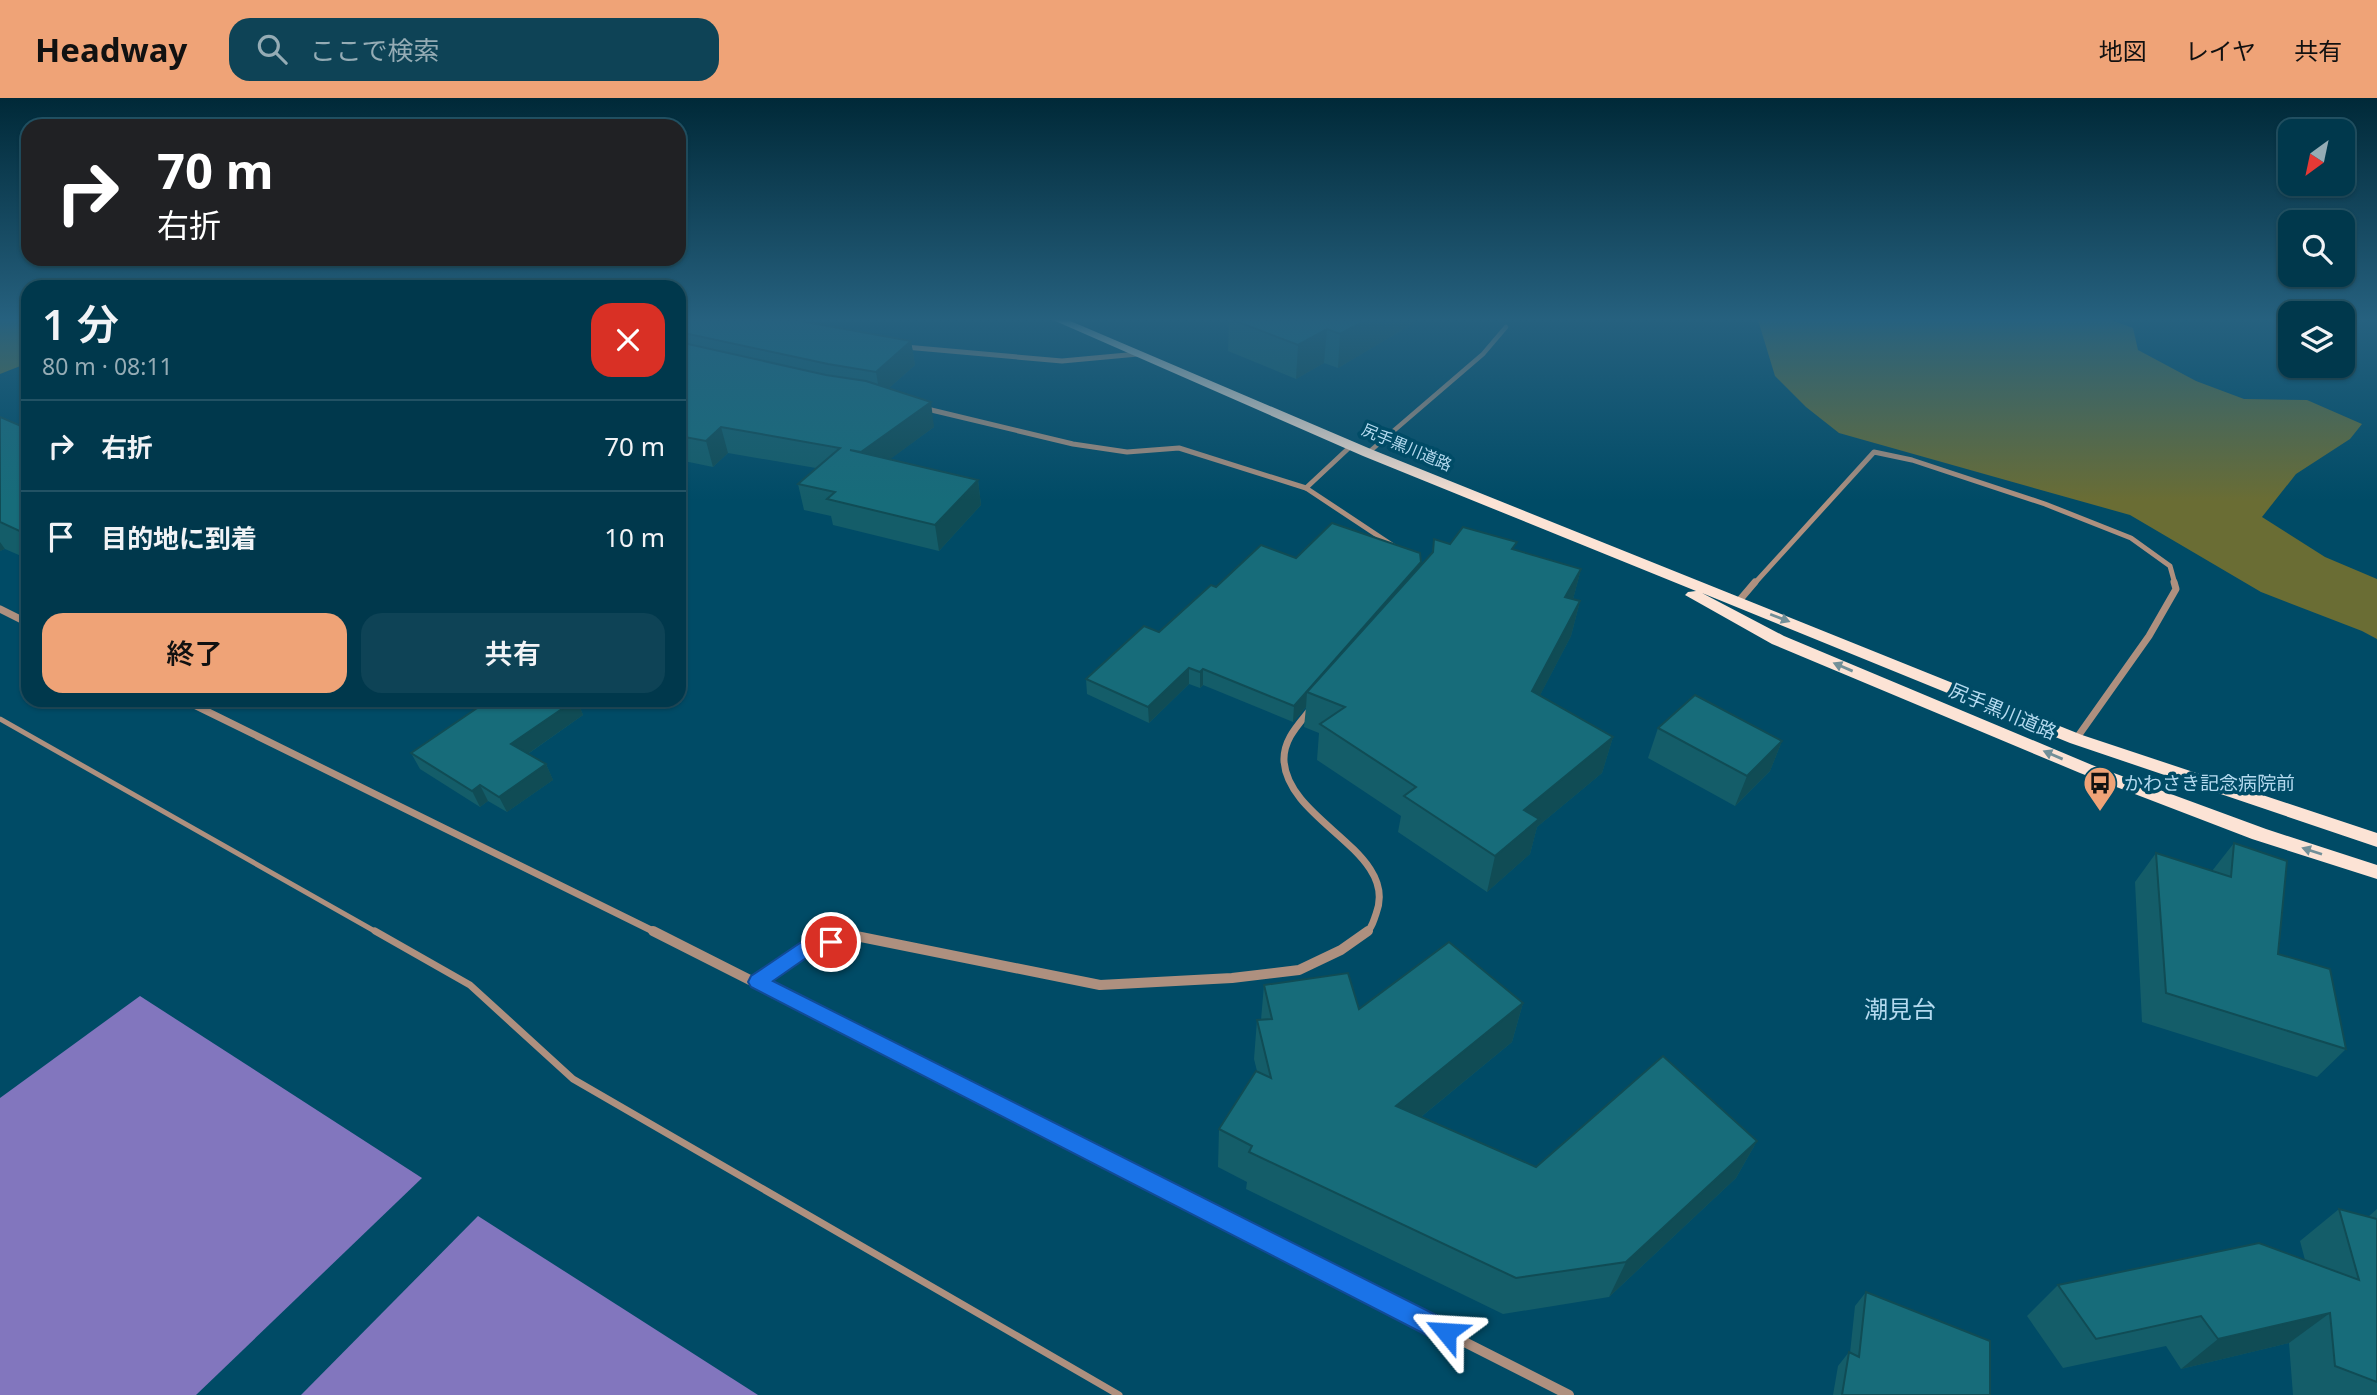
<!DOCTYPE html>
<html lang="ja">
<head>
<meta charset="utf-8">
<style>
	:root { --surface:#00384c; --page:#0e4356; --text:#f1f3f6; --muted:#95acb5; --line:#225264; --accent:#efa377 }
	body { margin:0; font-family:"Noto Sans","Noto Sans JP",sans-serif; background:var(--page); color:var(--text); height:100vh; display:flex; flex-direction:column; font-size:26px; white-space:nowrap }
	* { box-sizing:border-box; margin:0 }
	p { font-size:23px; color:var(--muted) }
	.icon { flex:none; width:38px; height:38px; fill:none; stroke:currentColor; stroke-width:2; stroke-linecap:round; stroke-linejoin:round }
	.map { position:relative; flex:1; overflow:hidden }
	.details { position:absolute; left:21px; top:182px; width:665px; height:427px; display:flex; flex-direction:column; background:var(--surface); border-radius:21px; box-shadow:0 2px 5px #0004,0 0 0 2px var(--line) }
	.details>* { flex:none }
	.top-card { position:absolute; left:21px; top:21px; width:665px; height:147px; border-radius:21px; box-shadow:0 2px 5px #0004,0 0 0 2px var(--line); background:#202124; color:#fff; overflow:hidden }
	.needle { width:46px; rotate:213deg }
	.fabs { position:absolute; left:2278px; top:21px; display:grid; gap:14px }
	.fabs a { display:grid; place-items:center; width:77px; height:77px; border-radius:14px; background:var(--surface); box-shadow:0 2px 5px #0004,0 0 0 2px var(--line); font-size:35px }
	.pin { position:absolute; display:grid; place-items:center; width:60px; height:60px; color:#fff; margin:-30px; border:4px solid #fff; border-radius:50%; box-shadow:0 2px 7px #0007 }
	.me { position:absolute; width:77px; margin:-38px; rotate:297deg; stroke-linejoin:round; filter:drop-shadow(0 0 5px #0008) }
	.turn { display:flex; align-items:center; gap:24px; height:147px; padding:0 21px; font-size:32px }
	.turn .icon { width:91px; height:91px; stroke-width:2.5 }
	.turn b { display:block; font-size:49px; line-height:60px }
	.round { display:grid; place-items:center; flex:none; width:74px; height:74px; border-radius:21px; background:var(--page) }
	.headline { display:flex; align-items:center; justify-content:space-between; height:119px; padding:0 21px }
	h1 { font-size:42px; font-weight:600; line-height:52px }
	.action { display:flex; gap:14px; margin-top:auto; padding:14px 21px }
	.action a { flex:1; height:80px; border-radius:21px; background:var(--accent); color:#111; font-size:28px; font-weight:600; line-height:80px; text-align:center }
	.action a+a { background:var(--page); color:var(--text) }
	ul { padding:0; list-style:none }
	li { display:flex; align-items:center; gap:21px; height:91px; padding:0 21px; border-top:2px solid var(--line) }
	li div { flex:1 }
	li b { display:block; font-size:26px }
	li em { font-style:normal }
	header { display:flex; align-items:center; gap:42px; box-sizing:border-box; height:98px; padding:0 35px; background:var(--accent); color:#111 }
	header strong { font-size:33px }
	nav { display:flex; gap:38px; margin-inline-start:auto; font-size:24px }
	.search { width:490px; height:63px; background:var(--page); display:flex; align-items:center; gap:18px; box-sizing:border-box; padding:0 24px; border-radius:21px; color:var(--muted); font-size:26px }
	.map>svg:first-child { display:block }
</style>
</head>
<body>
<header>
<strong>Headway</strong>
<div class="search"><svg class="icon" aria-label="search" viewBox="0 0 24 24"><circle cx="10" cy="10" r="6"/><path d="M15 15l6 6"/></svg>ここで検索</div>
<nav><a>地図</a><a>レイヤ</a><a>共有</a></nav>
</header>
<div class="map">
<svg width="2377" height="1297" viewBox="0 0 2377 1297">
	<rect width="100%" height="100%" fill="#004b66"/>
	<g fill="#6a6d34">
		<path d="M 0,222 L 28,222 L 28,265 L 0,276 Z"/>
		<path d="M 1758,222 L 2111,222 L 2133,230 L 2138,252 L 2196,283 L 2244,301 L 2307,302 L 2362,326 L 2350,341 L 2296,376 L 2262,419 L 2325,459 L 2377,481 L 2377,541 L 2362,533 L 2261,494 L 2130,417 L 1839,335 L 1806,309 L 1775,278 Z"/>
	</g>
	<g fill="#8276be">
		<path d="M 140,898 L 422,1080 L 196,1297 L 0,1297 L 0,1000 Z"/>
		<path d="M 478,1118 L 758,1297 L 301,1297 Z"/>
	</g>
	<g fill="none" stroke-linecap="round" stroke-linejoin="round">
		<path stroke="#ae907f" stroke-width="4.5" d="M 1369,354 L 1483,256 L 1506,229"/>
		<path stroke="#ae907f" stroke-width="5" d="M 0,621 L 378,835"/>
		<path stroke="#ae907f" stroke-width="7" d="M 375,833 L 470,887 L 573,981 L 1119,1297"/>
		<g stroke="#ae907f" stroke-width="5">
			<path d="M 905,249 L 1062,263 L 1138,256"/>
			<path d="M 923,310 L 1073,346 L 1127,354 L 1179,350 L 1306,390"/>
			<path d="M 1352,347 L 1306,390 L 1395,449"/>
			<path d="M 1754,486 L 1874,354 L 1912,362 L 2045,406 L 2131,440 L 2170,468 L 2175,486"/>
		</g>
		<g stroke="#ae907f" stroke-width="7">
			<path d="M 1738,504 L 1755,484"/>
			<path d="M 0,511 L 28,525"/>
			<path d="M 184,602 L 657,835"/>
			<path d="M 1310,612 C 1298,627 1283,642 1284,663 C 1288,724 1400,754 1376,816 C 1373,824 1372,830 1366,835"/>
			<path d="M 2076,641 L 2149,538 L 2176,491 L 2174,484"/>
		</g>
		<g stroke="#ae907f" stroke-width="10">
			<path d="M 653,833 L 1569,1297"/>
			<path d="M 757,884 L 807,850 L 856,838 L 1100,887 L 1232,880 L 1299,872 L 1341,852 L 1368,833"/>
		</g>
		<path fill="#fce3d5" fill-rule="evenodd" d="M 1053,222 L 1068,222 L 1373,352 L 2082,637 L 2377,735 L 2377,749 L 2070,645 L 1702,495 L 1784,538 L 2092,667 L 2266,731 L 2377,767 L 2377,781 L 2252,741 L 2080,675 L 1772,546 L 1685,497 L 1688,494 L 1696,493 L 1363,358 Z"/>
	</g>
	<g fill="#145d69">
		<path d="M 679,222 L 911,243 L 915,267 L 889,290 L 934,329 L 890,361 L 978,382 L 981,407 L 939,453 L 833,427 L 831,418 L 804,412 L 798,386 L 816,370 L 728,355 L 713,369 L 679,362 Z"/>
		<path d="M 1229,222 L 1419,222 L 1338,270 L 1324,265 L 1296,281 L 1228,253 Z"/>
		<path d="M 0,319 L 28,331 L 28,461 L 5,451 L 0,453 Z"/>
		<path d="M 1434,441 L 1450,446 L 1516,452 L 1581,471 L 1573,501 L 1580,503 L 1571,538 L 1540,597 L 1613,639 L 1602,675 L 1537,729 L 1530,756 L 1487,794 L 1398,734 L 1401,718 L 1317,662 L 1319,635 L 1304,629 L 1306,609 L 1293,624 L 1203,587 L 1200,590 L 1189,586 L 1149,625 L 1087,596 L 1086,581 L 1159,534 L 1296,460 L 1421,467 L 1432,455 Z"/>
		<path d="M 489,602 L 577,602 L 583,617 L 528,656 L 546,666 L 553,682 L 507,714 L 488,703 L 480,709 L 420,671 L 411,655 Z"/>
		<path d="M 1658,630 L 1782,643 L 1770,673 L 1735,708 L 1648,660 Z"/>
		<path d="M 2234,745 L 2278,856 L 2346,951 L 2317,979 L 2142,924 L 2135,784 L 2156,755 L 2212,773 Z"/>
		<path d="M 1264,887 L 1359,911 L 1523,905 L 1512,944 L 1421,1019 L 1536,1069 L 1757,1043 L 1736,1080 L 1609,1199 L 1503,1216 L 1246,1091 L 1247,1084 L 1218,1069 L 1219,1031 L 1257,973 L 1254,961 L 1257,922 L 1261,922 Z"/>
		<path d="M 2339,1111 L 2368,1119 L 2377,1111 L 2377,1297 L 2293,1297 L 2289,1245 L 2181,1271 L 2166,1248 L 2063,1270 L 2027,1218 L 2058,1187 L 2305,1162 L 2300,1143 Z"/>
		<path d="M 1866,1194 L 1990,1297 L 1833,1297 L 1838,1268 L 1849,1254 L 1850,1255 L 1855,1208 Z"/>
	</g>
	<g fill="#104c55">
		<path d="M 1366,222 L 1419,222 L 1338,270 L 1340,236 Z"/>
		<path d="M 1327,231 L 1324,265 L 1296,281 L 1298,247 Z"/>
		<path d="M 911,243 L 915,267 L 880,298 L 876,274 Z"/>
		<path d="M 931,304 L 934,329 L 866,379 L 861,354 Z"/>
		<path d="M 721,329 L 728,355 L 713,369 L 706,343 Z"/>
		<path d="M 978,382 L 981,407 L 939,453 L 935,427 Z"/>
		<path d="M 0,444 L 5,451 L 0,453 Z"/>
		<path d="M 1421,464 L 1419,479 L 1307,594 L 1306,609 L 1293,624 L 1294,608 Z"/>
		<path d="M 1581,471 L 1572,505 L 1565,499 Z"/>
		<path d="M 1580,503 L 1571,538 L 1524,628 L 1532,593 Z"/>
		<path d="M 1189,570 L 1189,586 L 1149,625 L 1148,609 Z"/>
		<path d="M 1203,571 L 1203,587 L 1200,590 L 1200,574 Z"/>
		<path d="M 575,602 L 577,602 L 583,617 L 519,662 L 511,646 Z"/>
		<path d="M 1613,639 L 1602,675 L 1537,729 L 1530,756 L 1487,794 L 1495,758 L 1524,712 Z"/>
		<path d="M 1782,643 L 1770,673 L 1735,708 L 1747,678 Z"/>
		<path d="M 546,666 L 553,682 L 507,714 L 499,699 Z"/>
		<path d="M 480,687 L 488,703 L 480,709 L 472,693 Z"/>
		<path d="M 1523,905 L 1512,944 L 1388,1046 L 1396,1008 Z"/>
		<path d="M 1757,1043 L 1736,1080 L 1609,1199 L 1626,1164 Z"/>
		<path d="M 2330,1215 L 2289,1245 L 2181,1271 L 2218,1241 Z"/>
	</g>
	<g fill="#176c7a" stroke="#104c55" stroke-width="2">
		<path d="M 679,222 L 795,222 L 911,243 L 876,274 L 828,266 L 679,234 Z"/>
		<path d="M 1233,222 L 1366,222 L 1340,236 L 1327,231 L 1298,247 Z"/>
		<path d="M 679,244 L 826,277 L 866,283 L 931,304 L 861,354 L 850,352 L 978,382 L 935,427 L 827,401 L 835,394 L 798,386 L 840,350 L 721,329 L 706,343 L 679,338 Z"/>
		<path d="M 0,319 L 28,331 L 28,437 L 0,424 Z"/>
		<path d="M 1332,425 L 1420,455 L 1421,464 L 1294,608 L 1203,571 L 1200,574 L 1189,570 L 1148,609 L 1086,581 L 1144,528 L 1159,534 L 1211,487 L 1216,489 L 1261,447 L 1296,460 Z"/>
		<path d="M 1463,429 L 1517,444 L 1512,451 L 1581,471 L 1565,499 L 1580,503 L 1532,593 L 1613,639 L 1524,712 L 1539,721 L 1495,758 L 1404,698 L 1416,689 L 1320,626 L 1345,609 L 1307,594 L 1433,454 L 1434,441 L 1450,446 Z"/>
		<path d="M 1695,597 L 1782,643 L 1747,678 L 1658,630 Z"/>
		<path d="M 489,602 L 575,602 L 511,646 L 546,666 L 499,699 L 480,687 L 472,693 L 411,655 Z"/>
		<path d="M 2234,745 L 2287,763 L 2278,856 L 2330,871 L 2346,951 L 2166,895 L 2156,755 L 2231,779 Z"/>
		<path d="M 1449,844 L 1523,905 L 1396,1008 L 1536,1069 L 1663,958 L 1757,1043 L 1626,1164 L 1516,1180 L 1249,1054 L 1252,1048 L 1219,1031 L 1256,973 L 1271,980 L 1257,922 L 1272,921 L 1264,887 L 1348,875 L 1359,911 Z"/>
		<path d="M 2339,1111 L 2377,1121 L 2377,1284 L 2335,1268 L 2330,1215 L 2218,1241 L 2201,1218 L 2096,1241 L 2058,1187 L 2259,1145 L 2359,1182 Z"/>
		<path d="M 1866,1194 L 1990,1243 L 1990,1297 L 1842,1297 L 1849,1254 L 1859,1259 Z"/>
	</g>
	<defs><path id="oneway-solid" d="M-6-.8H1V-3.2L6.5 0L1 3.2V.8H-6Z" transform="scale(1.75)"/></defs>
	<g fill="#718f98">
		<use href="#oneway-solid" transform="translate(1780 520) rotate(21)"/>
		<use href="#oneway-solid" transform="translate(1843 569) rotate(-157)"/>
		<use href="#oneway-solid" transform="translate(2053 657) rotate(-157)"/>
		<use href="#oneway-solid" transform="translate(2312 753) rotate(-162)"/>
	</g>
	<linearGradient id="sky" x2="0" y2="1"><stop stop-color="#002938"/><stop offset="0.55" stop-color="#26617f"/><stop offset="1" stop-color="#26617f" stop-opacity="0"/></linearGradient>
	<rect width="2377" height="403" fill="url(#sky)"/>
	<path fill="#1a73e8" stroke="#114b97" stroke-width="2" d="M 831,837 L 838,839 L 840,844 L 838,849 L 812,856 L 773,883 L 1454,1226 L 1458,1234 L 1454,1243 L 1446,1246 L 1438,1243 L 751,889 L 748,884 L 751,878 L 800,845 Z"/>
	<defs>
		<symbol id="bus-pin" viewBox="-11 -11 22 30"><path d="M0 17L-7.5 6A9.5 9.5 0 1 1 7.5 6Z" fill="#efa377" stroke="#004b66"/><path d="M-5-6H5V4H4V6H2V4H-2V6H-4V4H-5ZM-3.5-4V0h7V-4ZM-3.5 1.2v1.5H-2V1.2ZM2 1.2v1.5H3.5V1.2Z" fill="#111"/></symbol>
	</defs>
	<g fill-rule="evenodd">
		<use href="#bus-pin" x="2081" y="666" width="38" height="52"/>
	</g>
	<g text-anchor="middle" stroke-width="7" stroke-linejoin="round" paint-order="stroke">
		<g font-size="16" fill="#b4daef" stroke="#004b66">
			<text transform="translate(1407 349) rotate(23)" y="6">尻手黒川道路</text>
		</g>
		<g font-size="19" fill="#b4daef" stroke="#004b66">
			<text transform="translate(2003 613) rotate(23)" y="7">尻手黒川道路</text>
		</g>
		<g font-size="19" fill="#b4daef" stroke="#004b66" text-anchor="start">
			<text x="2124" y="692">かわさき記念病院前</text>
		</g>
		<g font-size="24" fill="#b4daef" stroke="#004b66">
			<text x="1900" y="920">潮見台</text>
		</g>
	</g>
</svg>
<div class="fabs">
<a><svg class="needle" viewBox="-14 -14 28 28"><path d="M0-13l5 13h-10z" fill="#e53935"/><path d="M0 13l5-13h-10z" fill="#95acb5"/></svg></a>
<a><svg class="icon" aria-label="search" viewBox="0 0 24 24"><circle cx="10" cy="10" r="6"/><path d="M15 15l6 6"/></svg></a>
<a><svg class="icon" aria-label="layers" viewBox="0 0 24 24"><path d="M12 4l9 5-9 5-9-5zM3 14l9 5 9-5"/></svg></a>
</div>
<div class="pin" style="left:831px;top:844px;background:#d93025"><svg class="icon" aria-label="arrive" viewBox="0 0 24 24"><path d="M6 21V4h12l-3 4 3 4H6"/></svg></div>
<svg class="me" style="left:1446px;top:1234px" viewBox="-20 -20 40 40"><path d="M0-17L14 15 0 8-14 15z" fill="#1a73e8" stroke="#fff" stroke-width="4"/></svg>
<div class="top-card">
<div class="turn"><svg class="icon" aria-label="right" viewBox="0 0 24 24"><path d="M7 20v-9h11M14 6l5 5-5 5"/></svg><div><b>70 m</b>右折</div></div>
</div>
<section class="details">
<div class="headline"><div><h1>1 分</h1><p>80 m · 08:11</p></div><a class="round" style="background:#d93025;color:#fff"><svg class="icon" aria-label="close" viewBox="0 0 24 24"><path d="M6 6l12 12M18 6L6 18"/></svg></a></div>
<ul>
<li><svg class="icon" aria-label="right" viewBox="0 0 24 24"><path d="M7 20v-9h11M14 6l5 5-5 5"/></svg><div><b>右折</b></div><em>70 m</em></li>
<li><svg class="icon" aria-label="arrive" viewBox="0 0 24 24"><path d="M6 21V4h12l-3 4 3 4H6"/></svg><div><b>目的地に到着</b></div><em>10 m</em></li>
</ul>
<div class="action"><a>終了</a><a>共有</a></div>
</section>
</div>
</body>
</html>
